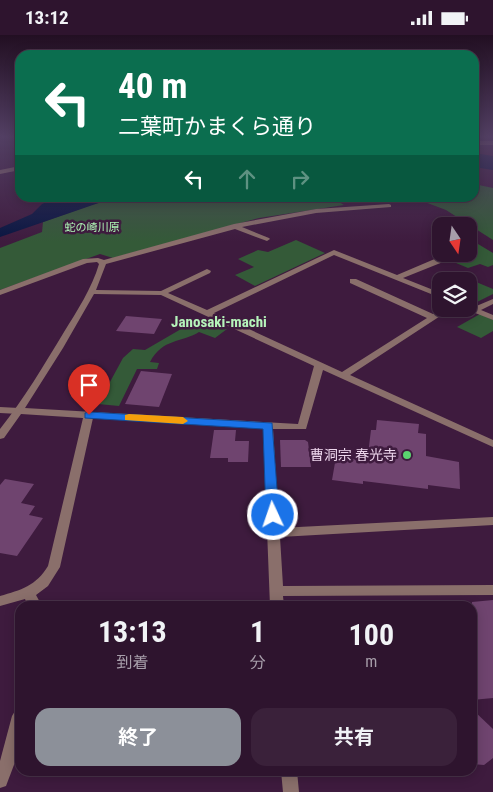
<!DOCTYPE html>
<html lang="ja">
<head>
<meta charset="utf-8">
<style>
	:root { --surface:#2e142e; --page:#3a213a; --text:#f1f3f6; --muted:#a79eaa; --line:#49334a; --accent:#8c9099 }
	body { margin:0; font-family:"Roboto Condensed","Noto Sans JP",sans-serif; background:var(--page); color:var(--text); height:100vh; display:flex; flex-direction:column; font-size:19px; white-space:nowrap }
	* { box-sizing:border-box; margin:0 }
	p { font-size:16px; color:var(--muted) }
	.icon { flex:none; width:28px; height:28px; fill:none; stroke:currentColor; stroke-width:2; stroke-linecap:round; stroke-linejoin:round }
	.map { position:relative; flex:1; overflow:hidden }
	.drawer { position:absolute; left:15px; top:566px; width:462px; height:175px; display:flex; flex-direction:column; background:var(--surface); border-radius:15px; box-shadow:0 2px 12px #0003,0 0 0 1px var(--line) }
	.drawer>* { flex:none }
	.guide { position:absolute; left:15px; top:15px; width:464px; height:152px; border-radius:15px; box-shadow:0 2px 12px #0003,0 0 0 1px var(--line); background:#0b6e4f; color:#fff; overflow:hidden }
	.needle { width:32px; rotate:167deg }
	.tools { position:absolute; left:432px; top:182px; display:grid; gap:10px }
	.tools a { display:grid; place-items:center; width:45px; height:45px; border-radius:10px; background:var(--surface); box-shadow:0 2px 12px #0003,0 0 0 1px var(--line); font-size:25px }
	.pin { position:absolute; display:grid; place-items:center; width:42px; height:42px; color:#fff; margin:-51px -21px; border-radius:50% 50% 50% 0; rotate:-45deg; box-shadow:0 0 5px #0007 }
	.pin .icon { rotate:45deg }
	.me { position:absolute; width:55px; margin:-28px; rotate:357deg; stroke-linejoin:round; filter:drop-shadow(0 0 4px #0008) }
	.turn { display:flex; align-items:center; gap:18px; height:105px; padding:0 20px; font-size:22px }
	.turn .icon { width:65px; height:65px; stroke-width:2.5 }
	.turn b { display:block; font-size:35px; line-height:42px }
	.lanes { display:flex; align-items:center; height:48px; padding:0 20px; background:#0003; justify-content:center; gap:25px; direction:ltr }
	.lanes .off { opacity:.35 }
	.eta { display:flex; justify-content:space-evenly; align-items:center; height:85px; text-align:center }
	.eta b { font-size:30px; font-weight:700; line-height:35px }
	.cta { display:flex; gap:10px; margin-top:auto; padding:10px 20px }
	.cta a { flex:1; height:58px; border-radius:15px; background:var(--accent); color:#fff; font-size:20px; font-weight:700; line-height:58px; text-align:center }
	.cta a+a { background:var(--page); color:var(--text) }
	.status { display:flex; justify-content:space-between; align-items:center; height:35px; padding:0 25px; background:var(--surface); direction:ltr }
	.status svg { height:14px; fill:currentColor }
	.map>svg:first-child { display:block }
</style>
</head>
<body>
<div class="status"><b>13:12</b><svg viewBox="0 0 49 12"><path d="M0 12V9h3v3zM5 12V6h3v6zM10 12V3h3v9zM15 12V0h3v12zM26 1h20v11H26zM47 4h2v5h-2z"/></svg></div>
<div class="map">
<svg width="493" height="757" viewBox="0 0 493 757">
	<rect width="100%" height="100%" fill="#3e1b3e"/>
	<g fill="#345a38">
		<path d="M 474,149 L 493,153 L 493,205 L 446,175 L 414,163 L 474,162 Z"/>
		<path d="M 122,162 L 339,162 L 334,164 L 344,170 L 259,183 L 113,223 L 100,219 L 0,255 L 0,213 L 42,197 L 43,187 L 91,170 Z"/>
		<path d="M 296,205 L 325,218 L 255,251 L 235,240 L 254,232 L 238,224 L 258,215 L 268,217 Z"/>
		<path d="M 478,209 L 493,218 L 493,230 L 488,232 L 480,229 L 468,233 L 444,223 L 454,219 L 469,219 L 469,213 Z"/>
		<path d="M 469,244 L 493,254 L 493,259 L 471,270 L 469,269 L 469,246 L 464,246 Z"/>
		<path d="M 480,279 L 493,285 L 493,296 L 481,303 L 457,292 Z"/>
		<path d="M 200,283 L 227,294 L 215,303 L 199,297 C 181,308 163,303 150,327 L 159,328 L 157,334 L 137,334 L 119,371 L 98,369 L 123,323 L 133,314 L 145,315 Z"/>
	</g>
	<g fill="#091641">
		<path d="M 474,118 L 493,121 L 493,135 L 474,132 Z"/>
		<path d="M 60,162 L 113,163 L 0,202 L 0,193 L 32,179 L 42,169 Z"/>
	</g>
	<g fill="#6f446f">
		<path d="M 126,281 L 162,284 L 154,299 L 116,296 Z"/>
		<path d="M 141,336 L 172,339 L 159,372 L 125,369 Z"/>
		<path d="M 377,385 L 419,389 L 418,398 L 426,399 L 426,421 L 459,427 L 460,454 L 428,450 L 428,454 L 363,446 L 363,449 L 332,445 L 336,422 L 356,424 L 357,417 L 368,419 L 371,395 L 376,395 Z"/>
		<path d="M 214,395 L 236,395 L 235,406 L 249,406 L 248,427 L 228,427 L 228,423 L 210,423 Z"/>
		<path d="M 280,405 L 305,405 L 308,407 L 311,432 L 281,432 Z"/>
		<path d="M 5,444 L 34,449 L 21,468 L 35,471 L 29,480 L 43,483 L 17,521 L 0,518 L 0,450 Z"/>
		<path d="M 493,565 L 493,663 L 472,665 L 472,567 Z"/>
		<path d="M 472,674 L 493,694 L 493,723 L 484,730 L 472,729 Z"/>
	</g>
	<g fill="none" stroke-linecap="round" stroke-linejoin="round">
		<path fill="#8a6f6b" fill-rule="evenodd" d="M 0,372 L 19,373 L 24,376 L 19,379 L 0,378 Z"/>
		<g fill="#8a6f6b" fill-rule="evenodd">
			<rect x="474" y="106" width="19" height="4"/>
			<path d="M 20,131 L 20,135 L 0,139 L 0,135 Z"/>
			<path d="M 389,169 L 391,170 L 391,172 L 316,178 L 242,192 L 269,203 L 270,204 L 267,206 L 235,194 L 106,229 L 96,255 L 161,256 L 207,234 L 211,236 L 210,238 L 168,258 L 207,275 L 334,215 L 397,240 L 437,223 L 443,223 L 443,227 L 403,243 L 441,258 L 441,263 L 334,220 L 214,278 L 342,337 L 427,283 L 350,248 L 350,244 L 356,244 L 433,279 L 442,274 L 451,274 L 350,340 L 493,405 L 493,412 L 323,335 L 306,394 L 273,394 L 279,493 L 493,482 L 493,490 L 280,502 L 283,551 L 493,550 L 493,560 L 283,561 L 284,571 L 270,571 L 263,393 L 93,383 L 60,532 L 48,551 L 36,560 L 42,571 L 28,571 L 25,564 L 0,571 L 0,561 C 21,555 36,551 48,531 L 83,383 L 21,379 L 4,403 L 0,404 L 0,394 C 24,364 44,330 64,297 C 77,276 92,253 99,229 L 97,227 L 87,228 L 0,260 L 0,255 L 83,224 L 98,223 L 104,225 L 234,189 L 316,174 ZM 94,259 L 161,260 L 314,331 L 298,389 L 25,373 L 63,313 Z"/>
			<path d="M 493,264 L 493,269 L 481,275 L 493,280 L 493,285 L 465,274 L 469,274 L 469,271 L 474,272 Z"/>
			<path d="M 20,674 L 20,714 L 6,751 L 0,753 L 0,726 L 12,681 L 15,676 Z"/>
			<path d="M 281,736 L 297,736 L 299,757 L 283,757 Z"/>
		</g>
	</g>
	<linearGradient id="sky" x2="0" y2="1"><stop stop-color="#220f22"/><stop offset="0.49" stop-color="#523f63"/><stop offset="1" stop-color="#523f63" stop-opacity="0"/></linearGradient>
	<rect width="493" height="207" fill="url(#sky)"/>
	<path fill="#1a73e8" stroke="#114b97" d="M 89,377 L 272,388 L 279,480 L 273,485 L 266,480 L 263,394 L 85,383 L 85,378 Z"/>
	<path fill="#f59e0b" d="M 129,379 L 183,382 L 188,386 L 183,389 L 125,385 L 125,380 Z"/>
	<circle fill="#5ad56f" stroke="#3e1b3e" stroke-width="2" cx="407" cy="420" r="5"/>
	<g text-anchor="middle" stroke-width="5" stroke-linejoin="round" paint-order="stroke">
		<g font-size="11" fill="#adf6b4" stroke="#3e1b3e">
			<text x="92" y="196">蛇の崎川原</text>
		</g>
		<g font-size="14" fill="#edd6ec" stroke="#3e1b3e" text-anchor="end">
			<text x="397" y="425">曹洞宗 春光寺</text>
		</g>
		<g font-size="15" font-weight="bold" fill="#b6f5bb" stroke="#3e1b3e">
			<text x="219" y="292">Janosaki-machi</text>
		</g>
	</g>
</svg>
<div class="tools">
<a><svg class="needle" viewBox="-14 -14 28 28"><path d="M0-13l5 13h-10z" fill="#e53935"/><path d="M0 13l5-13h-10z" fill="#a79eaa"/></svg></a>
<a><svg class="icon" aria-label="layers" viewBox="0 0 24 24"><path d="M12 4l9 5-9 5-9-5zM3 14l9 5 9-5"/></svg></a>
</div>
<div class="pin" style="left:89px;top:380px;background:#d93025"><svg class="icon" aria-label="arrive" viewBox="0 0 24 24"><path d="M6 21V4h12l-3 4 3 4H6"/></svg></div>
<svg class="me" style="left:273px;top:480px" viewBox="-20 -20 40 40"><circle r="17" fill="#1a73e8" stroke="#fff" stroke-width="3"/><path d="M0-11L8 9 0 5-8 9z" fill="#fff"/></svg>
<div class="guide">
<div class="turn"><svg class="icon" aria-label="left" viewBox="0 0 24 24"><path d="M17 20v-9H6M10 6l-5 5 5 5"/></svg><div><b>40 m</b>二葉町かまくら通り</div></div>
<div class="lanes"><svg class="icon" aria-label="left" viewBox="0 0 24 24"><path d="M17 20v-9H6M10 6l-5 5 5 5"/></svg><svg class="icon off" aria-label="ahead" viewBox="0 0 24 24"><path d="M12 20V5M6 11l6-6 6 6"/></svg><svg class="icon off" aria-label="right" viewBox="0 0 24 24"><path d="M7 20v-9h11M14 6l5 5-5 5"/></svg></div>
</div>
<section class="drawer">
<div class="eta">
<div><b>13:13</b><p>到着</p></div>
<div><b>1</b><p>分</p></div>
<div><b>100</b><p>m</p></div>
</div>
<div class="cta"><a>終了</a><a>共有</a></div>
</section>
</div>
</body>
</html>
